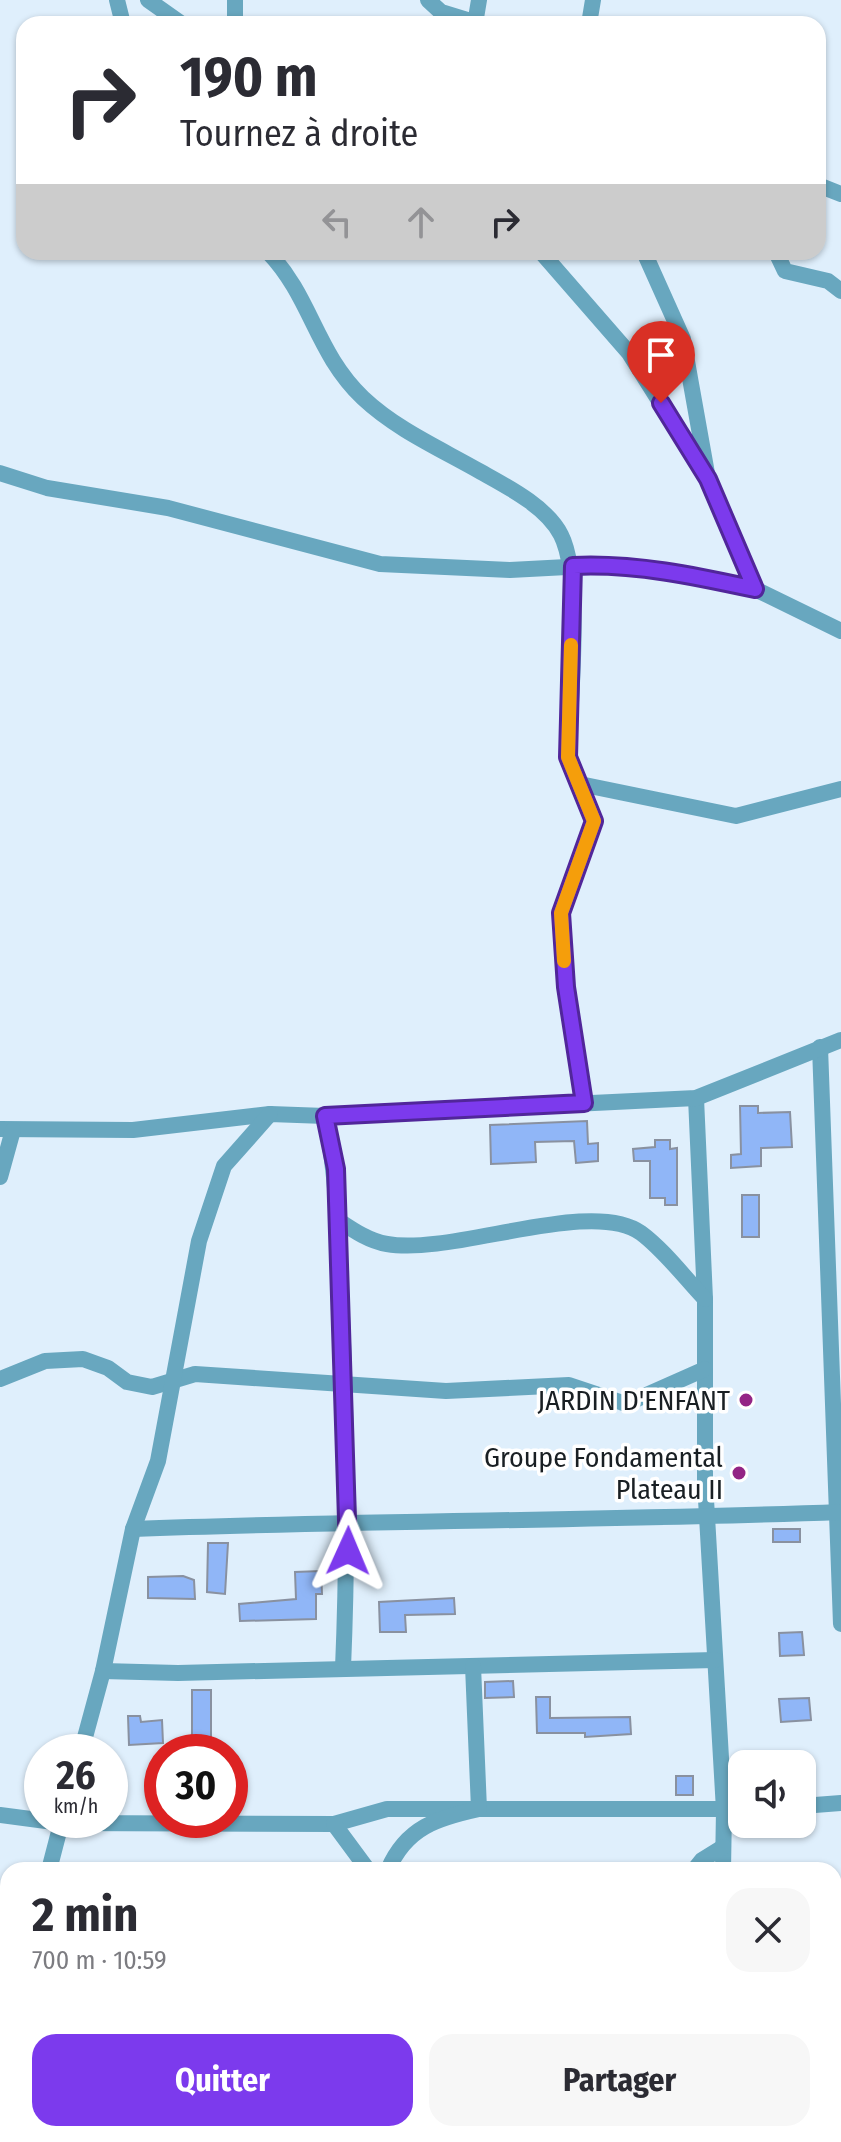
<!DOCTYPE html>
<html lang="fr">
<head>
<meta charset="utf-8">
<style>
	:root { --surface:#fff; --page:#f7f7f7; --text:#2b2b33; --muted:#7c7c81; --accent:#7c3aed }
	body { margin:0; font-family:"Fira Sans Condensed",sans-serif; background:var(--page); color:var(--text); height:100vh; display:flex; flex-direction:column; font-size:30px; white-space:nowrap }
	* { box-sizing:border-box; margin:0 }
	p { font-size:26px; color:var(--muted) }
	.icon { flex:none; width:44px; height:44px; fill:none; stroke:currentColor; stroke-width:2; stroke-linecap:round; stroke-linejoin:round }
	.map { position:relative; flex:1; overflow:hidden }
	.side { position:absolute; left:0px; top:1862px; width:842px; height:280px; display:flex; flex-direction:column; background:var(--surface); border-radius:24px 24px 0 0; box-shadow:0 2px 6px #0004 }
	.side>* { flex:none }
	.guide { position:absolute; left:16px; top:16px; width:810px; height:244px; border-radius:24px; box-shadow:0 2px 6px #0004; background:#fff; color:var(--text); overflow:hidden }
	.fabs { position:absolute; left:728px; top:1750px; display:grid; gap:16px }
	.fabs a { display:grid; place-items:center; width:88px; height:88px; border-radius:16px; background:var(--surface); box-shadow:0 2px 6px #0004; font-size:40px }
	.speed { position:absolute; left:24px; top:1734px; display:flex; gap:16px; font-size:40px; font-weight:700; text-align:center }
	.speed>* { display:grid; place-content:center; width:104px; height:104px; border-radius:50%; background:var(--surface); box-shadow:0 2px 6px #0004; line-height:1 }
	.speed small { font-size:20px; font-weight:400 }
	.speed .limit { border:12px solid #d22; background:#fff; color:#111 }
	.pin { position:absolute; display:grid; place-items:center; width:68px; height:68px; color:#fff; margin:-82px -34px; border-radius:50% 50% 50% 0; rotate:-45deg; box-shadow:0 0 8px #0007 }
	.pin .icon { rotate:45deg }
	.me { position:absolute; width:88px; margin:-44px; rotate:1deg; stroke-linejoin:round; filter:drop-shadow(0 0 6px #0008) }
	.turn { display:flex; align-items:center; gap:28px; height:168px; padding:0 32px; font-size:36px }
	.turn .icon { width:104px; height:104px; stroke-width:2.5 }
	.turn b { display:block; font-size:56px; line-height:68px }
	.lanes { display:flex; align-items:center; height:76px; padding:0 32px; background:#0003; justify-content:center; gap:40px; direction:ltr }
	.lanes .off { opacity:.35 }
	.round { display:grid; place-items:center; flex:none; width:84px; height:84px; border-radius:24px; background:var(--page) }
	.summary { display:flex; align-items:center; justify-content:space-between; height:136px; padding:0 32px }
	h1 { font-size:48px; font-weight:700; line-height:60px }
	.button { display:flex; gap:16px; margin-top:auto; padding:16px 32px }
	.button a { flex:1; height:92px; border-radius:24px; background:var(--accent); color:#fff; font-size:32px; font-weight:700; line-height:92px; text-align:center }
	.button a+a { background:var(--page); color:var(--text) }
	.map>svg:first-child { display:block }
</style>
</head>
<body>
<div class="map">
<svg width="841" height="2142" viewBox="0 0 841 2142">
	<rect width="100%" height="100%" fill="#dfeffc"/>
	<g fill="#90b6f7" stroke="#8991a0" stroke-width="2">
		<path d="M 740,1106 L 758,1106 L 758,1113 L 790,1112 L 792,1147 L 761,1148 L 761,1166 L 731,1168 L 731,1155 L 741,1154 Z"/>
		<path d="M 587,1121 L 588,1144 L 598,1143 L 598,1161 L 576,1163 L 574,1141 L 535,1142 L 536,1162 L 491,1164 L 490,1125 Z"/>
		<path d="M 655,1140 L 670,1140 L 670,1149 L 677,1148 L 677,1205 L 665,1205 L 665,1198 L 650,1198 L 650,1161 L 634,1161 L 633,1149 L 655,1147 Z"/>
		<rect x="742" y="1195" width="17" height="42"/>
		<rect x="773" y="1529" width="27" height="13"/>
		<path d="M 208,1543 L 228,1543 L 225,1594 L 207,1592 Z"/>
		<path d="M 321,1571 L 322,1594 L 316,1594 L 316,1619 L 240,1621 L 239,1604 L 296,1599 L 295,1572 Z"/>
		<path d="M 183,1576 L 194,1580 L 195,1599 L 148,1598 L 148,1577 Z"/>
		<path d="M 454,1598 L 455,1614 L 405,1615 L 406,1632 L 380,1632 L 379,1602 Z"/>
		<path d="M 802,1632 L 804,1655 L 780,1656 L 779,1633 Z"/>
		<path d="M 513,1681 L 514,1697 L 485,1698 L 485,1682 Z"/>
		<path d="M 192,1690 L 211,1690 L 211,1752 L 198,1752 L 198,1747 L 192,1747 Z"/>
		<path d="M 536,1697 L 550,1697 L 550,1718 L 630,1717 L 631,1734 L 585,1737 L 585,1733 L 537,1733 Z"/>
		<path d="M 809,1698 L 811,1720 L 781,1722 L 779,1699 Z"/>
		<path d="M 128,1716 L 140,1716 L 141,1722 L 162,1720 L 163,1743 L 129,1745 Z"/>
		<rect x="676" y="1776" width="17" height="19"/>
	</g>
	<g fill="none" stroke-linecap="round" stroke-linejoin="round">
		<g stroke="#68a7bf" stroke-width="16">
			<path d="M 117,0 L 123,24"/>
			<path d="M 148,0 L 182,24"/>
			<path d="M 235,0 L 235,24"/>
			<path d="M 428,0 L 441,12 L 480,24"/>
			<path d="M 475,24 L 479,0"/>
			<path d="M 589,24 L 593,0"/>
			<path d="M 818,185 L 841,194"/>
			<path d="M 268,252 C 312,298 315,352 363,398 C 397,430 441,449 481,472 C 508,487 547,507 561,535 C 583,578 570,704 568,757 L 580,784 L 736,816 L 841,789"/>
			<path d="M 541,252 L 629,353 L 704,472"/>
			<path d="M 644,252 L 683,339 L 708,479 L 755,589"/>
			<path d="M 776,252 L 785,271 L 828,281 L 841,291"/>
			<path d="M 0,473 L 47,488 L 168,508 L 380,564 L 510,570 L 605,565 L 693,575 L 755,589 L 841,631"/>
			<path d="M 580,784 L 594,821 L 561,913 L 566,987 L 584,1103"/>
			<path d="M 820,1047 L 841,1624"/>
			<path d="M 696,1098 L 705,1299 L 705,1482 L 724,1810 L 723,1870"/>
			<path d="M 325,1116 C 338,1182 339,1248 342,1316 C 347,1434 348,1550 343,1668"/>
			<path d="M 0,1129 L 133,1130 L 270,1114 L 325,1116 L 696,1098 L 841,1040"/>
			<path d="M 0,1177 L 13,1130"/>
			<path d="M 338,1220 C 353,1230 369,1241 387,1244 C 452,1256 591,1197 641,1233 C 664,1250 685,1278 705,1299"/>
			<path d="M 0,1379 L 45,1361 L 83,1359 L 108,1368 L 127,1382 L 152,1387 L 195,1374 L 446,1391 L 569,1385 L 626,1404 L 705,1369"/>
			<path d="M 133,1529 C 369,1520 605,1521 841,1512"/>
			<path d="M 103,1671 L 178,1673 L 715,1660"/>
			<path d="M 81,1752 L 103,1671 L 133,1529 L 158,1461 L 199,1241 L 224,1166 L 270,1114"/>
			<path d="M 802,1806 L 841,1803"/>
			<path d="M 0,1815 L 61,1823 L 334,1824 L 387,1809 L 742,1809"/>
			<path d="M 334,1824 L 368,1870"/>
			<path d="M 49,1870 L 62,1820"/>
			<path d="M 388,1870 C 406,1827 438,1818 479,1809 L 473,1666"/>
			<path d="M 694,1870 L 702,1860 L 723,1847"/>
			<path d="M 834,1956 L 841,1956"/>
			<path d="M 834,2019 L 841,2026"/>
			<path d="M 60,2134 L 61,2142"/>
			<path d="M 596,2134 L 597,2142"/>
			<path d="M 725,2134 L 726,2142"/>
			<path d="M 492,2142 L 496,2134"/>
		</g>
	</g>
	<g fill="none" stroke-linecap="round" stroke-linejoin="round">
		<defs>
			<path id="route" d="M 348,1551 L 336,1169 L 325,1116 L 584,1103 L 566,987 L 561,913 L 594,821 L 568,757 L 573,566 C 635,563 695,576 755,589 L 708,479 L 661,403"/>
		</defs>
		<use href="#route" stroke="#51269a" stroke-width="20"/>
		<use href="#route" stroke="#7c3aed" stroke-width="14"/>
		<path stroke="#f59e0b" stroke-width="14" d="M 564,961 L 561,913 L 594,821 L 568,757 L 571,645"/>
	</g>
	<g fill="#932485" stroke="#fff" stroke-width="3">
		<circle cx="746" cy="1400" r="8"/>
		<circle cx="739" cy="1473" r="8"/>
	</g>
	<g text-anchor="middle" stroke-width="7" stroke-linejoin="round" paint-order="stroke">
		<g font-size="28" fill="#191f23" stroke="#fff" text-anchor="end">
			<text x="730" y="1410">JARDIN D'ENFANT</text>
			<text x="723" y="1467">Groupe Fondamental<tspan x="723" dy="32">Plateau II</tspan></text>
		</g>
	</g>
</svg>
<div class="fabs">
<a><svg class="icon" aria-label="sound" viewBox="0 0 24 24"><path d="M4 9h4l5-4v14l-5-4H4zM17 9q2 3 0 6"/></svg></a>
</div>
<div class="speed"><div>26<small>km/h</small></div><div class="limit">30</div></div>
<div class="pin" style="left:661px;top:403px;background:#d93025"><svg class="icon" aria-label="arrive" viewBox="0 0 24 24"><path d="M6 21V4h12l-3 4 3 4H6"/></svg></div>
<svg class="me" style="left:348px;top:1551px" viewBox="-20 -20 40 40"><path d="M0-17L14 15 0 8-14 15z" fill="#7c3aed" stroke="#fff" stroke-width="4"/></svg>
<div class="guide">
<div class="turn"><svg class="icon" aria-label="right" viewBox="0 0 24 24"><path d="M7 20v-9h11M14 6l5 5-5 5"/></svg><div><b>190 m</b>Tournez à droite</div></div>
<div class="lanes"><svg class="icon off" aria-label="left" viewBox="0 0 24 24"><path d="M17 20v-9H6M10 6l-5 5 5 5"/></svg><svg class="icon off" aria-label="ahead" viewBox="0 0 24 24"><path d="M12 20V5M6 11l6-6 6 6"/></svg><svg class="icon" aria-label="right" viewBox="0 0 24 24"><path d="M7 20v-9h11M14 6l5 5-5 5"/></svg></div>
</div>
<section class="side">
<div class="summary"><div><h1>2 min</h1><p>700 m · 10:59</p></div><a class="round"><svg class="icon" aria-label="close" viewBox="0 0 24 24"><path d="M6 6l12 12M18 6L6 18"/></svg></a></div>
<div class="button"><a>Quitter</a><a>Partager</a></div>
</section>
</div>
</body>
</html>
